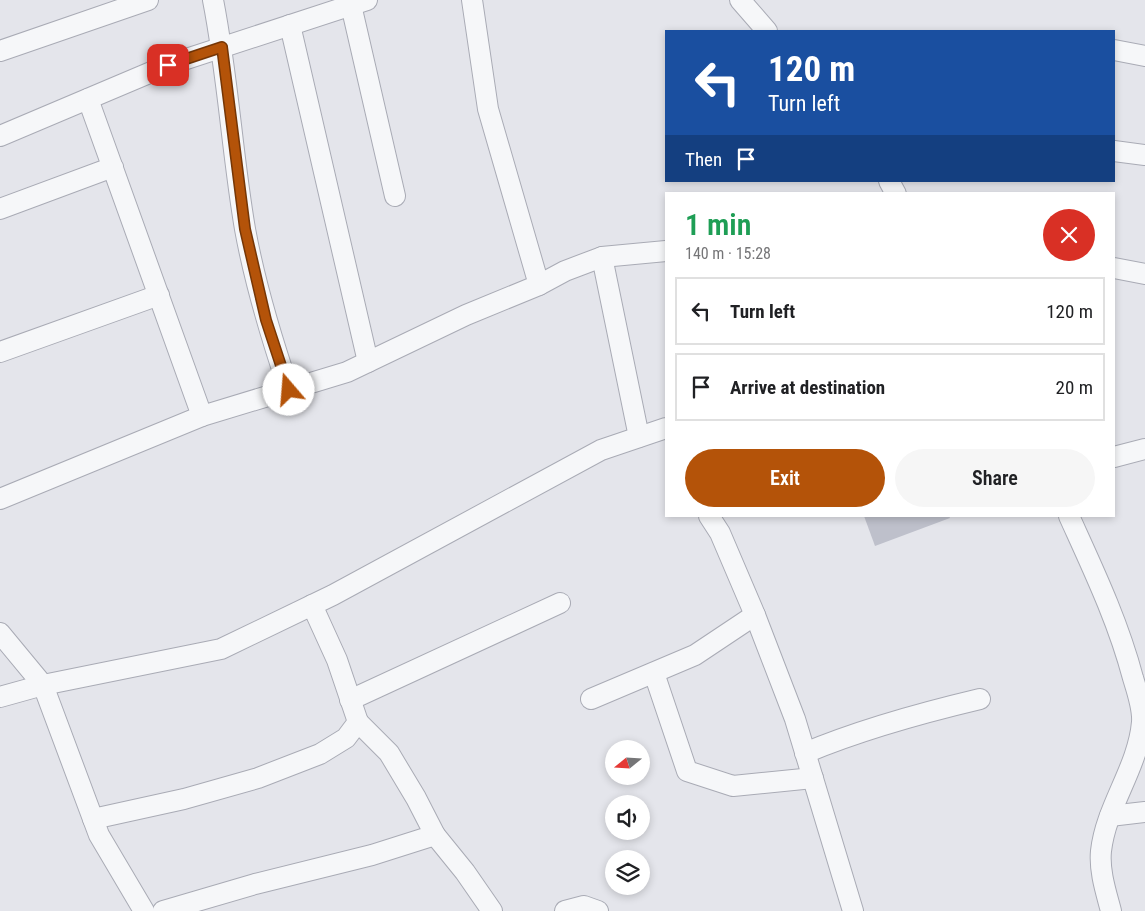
<!DOCTYPE html>
<html lang="en">
<head>
<meta charset="utf-8">
<style>
	:root { --surface:#fff; --page:#f6f6f6; --text:#202124; --muted:#757577; --line:#e0e0e0; --accent:#b45309 }
	body { margin:0; font-family:"Roboto Condensed",sans-serif; background:var(--page); color:var(--text); height:100vh; display:flex; flex-direction:column; font-size:19px; white-space:nowrap }
	* { box-sizing:border-box; margin:0 }
	p { font-size:16px; color:var(--muted) }
	.icon { flex:none; width:28px; height:28px; fill:none; stroke:currentColor; stroke-width:2; stroke-linecap:round; stroke-linejoin:round }
	.map { position:relative; flex:1; overflow:hidden }
	.sheet { position:absolute; left:665px; top:192px; width:450px; height:325px; display:flex; flex-direction:column; background:var(--surface); border-radius:0px; box-shadow:0 2px 8px #0003 }
	.sheet>* { flex:none }
	.guide { position:absolute; left:665px; top:30px; width:450px; height:152px; border-radius:0px; box-shadow:0 2px 8px #0003; background:#1a4fa0; color:#fff; overflow:hidden }
	.needle { width:32px; rotate:252deg }
	.tools { position:absolute; left:605px; top:740px; display:grid; gap:10px }
	.tools a { display:grid; place-items:center; width:45px; height:45px; border-radius:50%; background:var(--surface); box-shadow:0 2px 8px #0003; font-size:25px }
	.pin { position:absolute; display:grid; place-items:center; width:42px; height:42px; color:#fff; margin:-21px; border-radius:10px; box-shadow:0 2px 8px #0006 }
	.me { position:absolute; width:55px; margin:-28px; rotate:342deg; stroke-linejoin:round; filter:drop-shadow(0 0 4px #0008) }
	.turn { display:flex; align-items:center; gap:18px; height:105px; padding:0 20px; font-size:22px }
	.turn .icon { width:65px; height:65px; stroke-width:2.5 }
	.turn b { display:block; font-size:35px; line-height:42px }
	.then { display:flex; align-items:center; height:48px; padding:0 20px; background:#0003; gap:10px; font-size:19px }
	.round { display:grid; place-items:center; flex:none; width:52px; height:52px; border-radius:26px; background:var(--page) }
	.head { display:flex; align-items:center; justify-content:space-between; height:85px; padding:0 20px }
	h1 { font-size:30px; font-weight:600; line-height:38px; color:#1e9e55 }
	.action { display:flex; gap:10px; margin-top:auto; padding:10px 20px }
	.action a { flex:1; height:58px; border-radius:30px; background:var(--accent); color:#fff; font-size:20px; font-weight:600; line-height:58px; text-align:center }
	.action a+a { background:var(--page); color:var(--text) }
	ul { padding:0; list-style:none }
	li { display:flex; align-items:center; gap:15px; height:68px; margin:0 10px 8px; padding:0 10px; border:2px solid var(--line); border-radius:0px }
	li div { flex:1 }
	li b { display:block; font-size:19px }
	li em { font-style:normal }
	.map>svg:first-child { display:block }
</style>
</head>
<body>
<div class="map">
<svg width="1145" height="911" viewBox="0 0 1145 911">
	<rect width="100%" height="100%" fill="#e4e5eb"/>
	<path fill="#bec0cb" d="M 864,516 L 949,516 L 950,518 L 875,546 Z"/>
	<g fill="none" stroke-linecap="round" stroke-linejoin="round">
		<defs>
			<g id="street">
				<path d="M 213,0 C 228,76 232,153 245,229 C 255,284 271,337 289,390"/>
				<path d="M 472,0 L 488,109 L 539,285"/>
				<path d="M 740,0 L 767,31"/>
				<path d="M 351,5 L 395,196"/>
				<path d="M 290,25 L 368,362"/>
				<path d="M 1114,50 L 1145,56"/>
				<path d="M 0,51 L 148,0"/>
				<path d="M 0,136 L 168,65 L 367,0"/>
				<path d="M 1114,151 L 1145,155"/>
				<path d="M 889,181 L 896,194"/>
				<path d="M 0,209 L 113,167"/>
				<path d="M 602,257 L 639,437"/>
				<path d="M 1114,268 L 1145,274"/>
				<path d="M 0,352 L 159,295"/>
				<path d="M 202,416 L 347,372 L 466,315 L 539,285 L 565,271 L 602,257 L 666,251"/>
				<path d="M 1114,457 L 1145,449"/>
				<path d="M 0,499 L 202,416 L 88,99"/>
				<path d="M 709,516 L 720,533 L 755,615 L 795,719 L 853,911"/>
				<path d="M 1069,516 C 1093,569 1118,621 1133,678 C 1137,691 1143,708 1142,722 C 1138,768 1106,806 1101,851 C 1099,871 1106,892 1111,911"/>
				<path d="M 0,633 L 43,685 L 99,835 L 144,911"/>
				<path d="M 654,673 L 687,771 L 733,786 L 813,778"/>
				<path d="M 0,697 L 43,685 L 221,649 L 333,595 L 601,450 L 666,428"/>
				<path d="M 591,699 L 695,655 L 755,615"/>
				<path d="M 350,700 L 560,603"/>
				<path d="M 805,753 C 862,729 921,713 980,699"/>
				<path d="M 1110,816 L 1145,812"/>
				<path d="M 93,819 L 184,799 L 258,778 L 320,754 L 346,738 L 358,722 L 337,660 L 312,605"/>
				<path d="M 435,835 L 465,872 L 492,911"/>
				<path d="M 163,911 L 255,884 L 372,855 L 435,835 L 416,798 L 389,753 L 358,722"/>
				<path d="M 565,911 L 584,906 L 598,911"/>
			</g>
		</defs>
		<use href="#street" stroke="#a9abb5" stroke-width="22"/>
		<use href="#street" stroke="#f6f7f9" stroke-width="20"/>
	</g>
	<g fill="none" stroke-linecap="round" stroke-linejoin="round">
		<defs>
			<path id="route" d="M 168,65 L 222,47 L 245,229 L 266,320 L 289,390"/>
		</defs>
		<use href="#route" stroke="#753606" stroke-width="12"/>
		<use href="#route" stroke="#b45309" stroke-width="9"/>
	</g>
</svg>
<div class="tools">
<a><svg class="needle" viewBox="-14 -14 28 28"><path d="M0-13l5 13h-10z" fill="#e53935"/><path d="M0 13l5-13h-10z" fill="#757577"/></svg></a>
<a><svg class="icon" aria-label="sound" viewBox="0 0 24 24"><path d="M4 9h4l5-4v14l-5-4H4zM17 9q2 3 0 6"/></svg></a>
<a><svg class="icon" aria-label="layers" viewBox="0 0 24 24"><path d="M12 4l9 5-9 5-9-5zM3 14l9 5 9-5"/></svg></a>
</div>
<div class="pin" style="left:168px;top:65px;background:#d93025"><svg class="icon" aria-label="arrive" viewBox="0 0 24 24"><path d="M6 21V4h12l-3 4 3 4H6"/></svg></div>
<svg class="me" style="left:289px;top:390px" viewBox="-20 -20 40 40"><circle r="19" fill="#fff"/><path d="M0-13L10 11 0 6-10 11z" fill="#b45309"/></svg>
<div class="guide">
<div class="turn"><svg class="icon" aria-label="left" viewBox="0 0 24 24"><path d="M17 20v-9H6M10 6l-5 5 5 5"/></svg><div><b>120 m</b>Turn left</div></div>
<div class="then">Then<svg class="icon" aria-label="arrive" viewBox="0 0 24 24"><path d="M6 21V4h12l-3 4 3 4H6"/></svg></div>
</div>
<section class="sheet">
<div class="head"><div><h1>1 min</h1><p>140 m · 15:28</p></div><a class="round" style="background:#d93025;color:#fff"><svg class="icon" aria-label="close" viewBox="0 0 24 24"><path d="M6 6l12 12M18 6L6 18"/></svg></a></div>
<ul>
<li><svg class="icon" aria-label="left" viewBox="0 0 24 24"><path d="M17 20v-9H6M10 6l-5 5 5 5"/></svg><div><b>Turn left</b></div><em>120 m</em></li>
<li><svg class="icon" aria-label="arrive" viewBox="0 0 24 24"><path d="M6 21V4h12l-3 4 3 4H6"/></svg><div><b>Arrive at destination</b></div><em>20 m</em></li>
</ul>
<div class="action"><a>Exit</a><a>Share</a></div>
</section>
</div>
</body>
</html>
